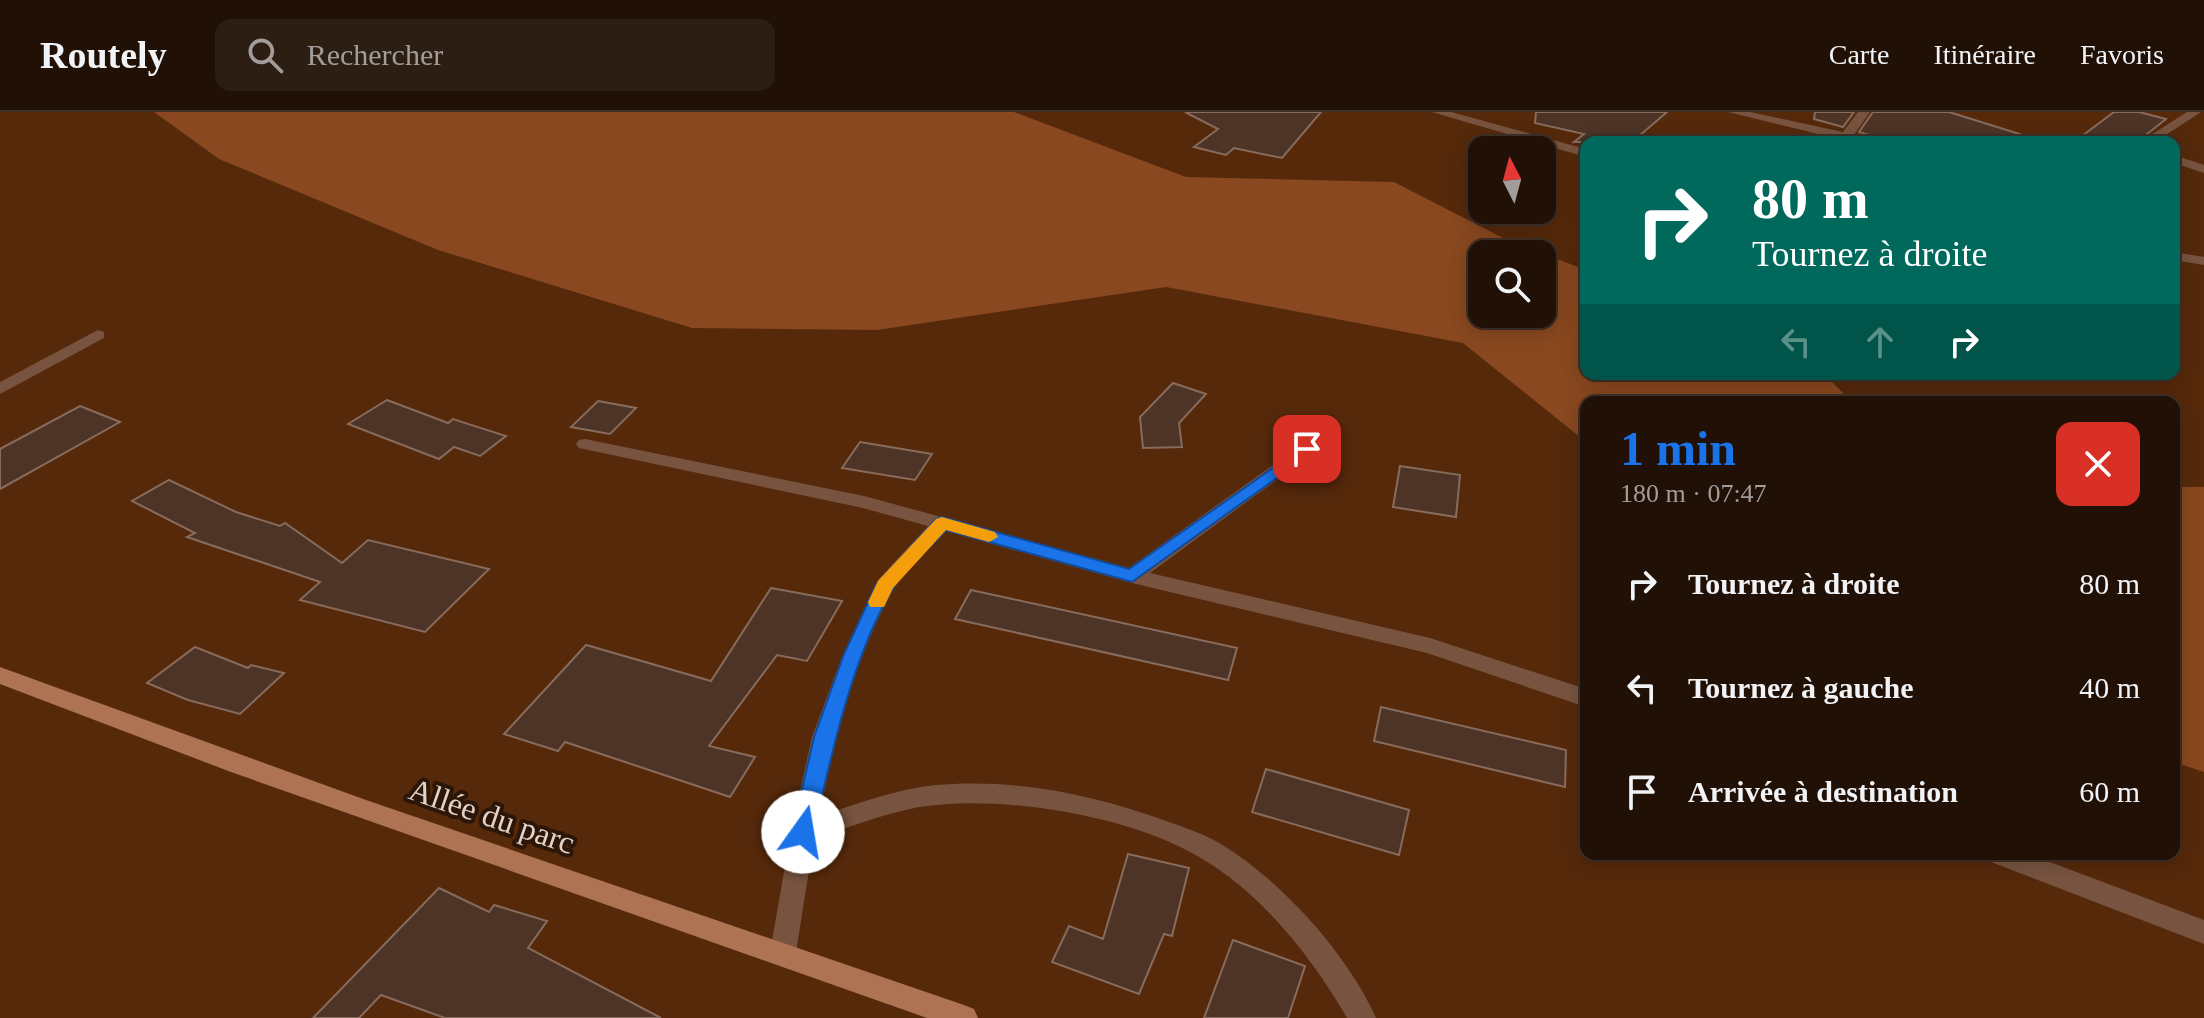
<!DOCTYPE html>
<html lang="fr">
<head>
<meta charset="utf-8">
<style>
	:root { --surface:#211006; --page:#2d1e14; --text:#f1f3f6; --muted:#a29d9b; --line:#3e3028; --accent:#1a73e8 }
	body { margin:0; font-family:"Times New Roman",serif; background:var(--page); color:var(--text); height:100vh; display:flex; flex-direction:column; font-size:30px; white-space:nowrap }
	* { box-sizing:border-box; margin:0 }
	p { font-size:26px; color:var(--muted) }
	.icon { flex:none; width:44px; height:44px; fill:none; stroke:currentColor; stroke-width:2; stroke-linecap:round; stroke-linejoin:round }
	.map { position:relative; flex:1; overflow:hidden }
	.side { position:absolute; left:1580px; top:284px; width:600px; height:464px; display:flex; flex-direction:column; background:var(--surface); border-radius:16px; box-shadow:0 4px 20px #0003,0 0 0 2px var(--line) }
	.side>* { flex:none }
	.guide { position:absolute; left:1580px; top:24px; width:600px; height:244px; border-radius:16px; box-shadow:0 4px 20px #0003,0 0 0 2px var(--line); background:#00695c; color:#fff; overflow:hidden }
	.needle { width:52px; rotate:354deg }
	.fabs { position:absolute; left:1468px; top:24px; display:grid; gap:16px }
	.fabs a { display:grid; place-items:center; width:88px; height:88px; border-radius:16px; background:var(--surface); box-shadow:0 4px 20px #0003,0 0 0 2px var(--line); font-size:40px }
	.pin { position:absolute; display:grid; place-items:center; width:68px; height:68px; color:#fff; margin:-34px; border-radius:16px; box-shadow:0 4px 12px #0006 }
	.me { position:absolute; width:88px; margin:-44px; rotate:13deg; stroke-linejoin:round; filter:drop-shadow(0 0 6px #0008) }
	.turn { display:flex; align-items:center; gap:28px; height:168px; padding:0 40px; font-size:36px }
	.turn .icon { width:104px; height:104px; stroke-width:2.5 }
	.turn b { display:block; font-size:56px; line-height:68px }
	.lanes { display:flex; align-items:center; height:76px; padding:0 40px; background:#0003; justify-content:center; gap:40px; direction:ltr }
	.lanes .off { opacity:.35 }
	.round { display:grid; place-items:center; flex:none; width:84px; height:84px; border-radius:16px; background:var(--page) }
	.head { display:flex; align-items:center; justify-content:space-between; height:136px; padding:0 40px }
	h1 { font-size:48px; font-weight:800; line-height:60px; color:var(--accent) }
	ul { padding:0; list-style:none }
	li { display:flex; align-items:center; gap:24px; height:104px; padding:0 40px }
	li div { flex:1 }
	li b { display:block; font-size:30px }
	li em { font-style:normal }
	header { display:flex; align-items:center; gap:48px; box-sizing:border-box; height:112px; padding:0 40px; background:var(--surface); border-bottom:2px solid var(--line) }
	header strong { font-size:38px }
	nav { display:flex; gap:44px; margin-inline-start:auto; font-size:28px }
	.search { width:560px; height:72px; background:var(--page); display:flex; align-items:center; gap:20px; box-sizing:border-box; padding:0 28px; border-radius:16px; color:var(--muted); font-size:30px }
	.map>svg:first-child { display:block }
</style>
</head>
<body>
<header>
<strong>Routely</strong>
<div class="search"><svg class="icon" aria-label="search" viewBox="0 0 24 24"><circle cx="10" cy="10" r="6"/><path d="M15 15l6 6"/></svg>Rechercher</div>
<nav><a>Carte</a><a>Itinéraire</a><a>Favoris</a></nav>
</header>
<div class="map">
<svg width="2204" height="906" viewBox="0 0 2204 906">
	<rect width="100%" height="100%" fill="#2c1608"/>
	<path fill="#56290b" fill-rule="evenodd" d="M 0,0 L 2204,0 L 2204,906 L 0,906 ZM 1586,30 L 2174,30 L 2174,262 L 1586,262 ZM 1482,38 L 1542,38 L 1542,98 L 1482,98 ZM 1482,142 L 1542,142 L 1542,202 L 1482,202 ZM 1586,290 L 2174,290 L 2174,742 L 1586,742 Z"/>
	<g fill="#89481f" fill-rule="evenodd">
		<path d="M 154,0 L 1014,0 L 1186,65 L 1394,70 L 1507,128 L 1586,158 L 1586,262 L 1824,262 L 1852,290 L 1586,290 L 1586,330 L 1463,231 L 1166,175 L 877,218 L 692,216 L 438,138 L 219,47 ZM 1482,142 L 1542,142 L 1542,202 L 1482,202 Z"/>
		<path d="M 2174,375 L 2204,375 L 2204,660 L 2174,650 Z"/>
	</g>
	<g fill="#4d3426" stroke="#876b5c" stroke-width="2">
		<path d="M 1185,0 L 1321,0 L 1282,46 L 1234,36 L 1226,43 L 1194,35 L 1218,17 Z"/>
		<path d="M 1536,0 L 1667,0 L 1632,30 L 1574,30 L 1584,22 L 1535,11 Z"/>
		<path d="M 1815,0 L 1854,0 L 1843,15 L 1814,7 Z"/>
		<path d="M 1873,0 L 1949,0 L 2026,24 L 2025,30 L 1891,30 L 1859,20 Z"/>
		<path d="M 2114,0 L 2139,0 L 2166,7 L 2137,30 L 2074,30 Z"/>
		<path d="M 1173,271 L 1206,282 L 1179,311 L 1182,335 L 1143,336 L 1140,305 Z"/>
		<path d="M 387,288 L 448,311 L 453,307 L 506,324 L 480,344 L 454,335 L 439,347 L 348,312 Z"/>
		<path d="M 598,289 L 636,296 L 610,322 L 571,315 Z"/>
		<path d="M 80,294 L 120,310 L 0,377 L 0,337 Z"/>
		<path d="M 860,330 L 932,342 L 915,368 L 842,356 Z"/>
		<path d="M 1400,354 L 1460,363 L 1456,405 L 1393,395 Z"/>
		<path d="M 169,368 L 236,400 L 280,414 L 285,411 L 342,451 L 368,428 L 489,457 L 425,520 L 300,488 L 320,470 L 187,425 L 195,421 L 132,389 Z"/>
		<path d="M 771,476 L 842,489 L 807,549 L 777,543 L 709,634 L 755,645 L 730,685 L 565,630 L 558,639 L 504,622 L 586,533 L 711,569 Z"/>
		<path d="M 971,478 L 1237,536 L 1228,568 L 955,507 Z"/>
		<path d="M 195,535 L 248,556 L 251,553 L 284,561 L 240,602 L 188,588 L 147,571 Z"/>
		<path d="M 1381,595 L 1566,638 L 1565,675 L 1374,629 Z"/>
		<path d="M 1266,657 L 1409,698 L 1399,743 L 1252,700 Z"/>
		<path d="M 1128,742 L 1189,756 L 1172,824 L 1164,822 L 1139,882 L 1052,850 L 1069,814 L 1103,827 Z"/>
		<path d="M 439,776 L 489,800 L 494,793 L 547,809 L 528,836 L 661,906 L 445,906 L 381,883 L 359,906 L 313,906 Z"/>
		<path d="M 1233,828 L 1305,854 L 1288,906 L 1204,906 Z"/>
	</g>
	<g fill="none" stroke-linecap="round" stroke-linejoin="round">
		<g fill="#785440" fill-rule="evenodd">
			<path d="M 1432,0 L 1451,0 L 1586,37 L 1586,45 Z"/>
			<path d="M 1728,0 L 1750,0 L 1843,20 L 1858,0 L 1870,0 L 1849,30 L 1837,30 L 1839,27 Z"/>
			<path d="M 2187,0 L 2201,0 L 2155,30 L 2140,30 Z"/>
			<path d="M 2174,43 L 2204,53 L 2204,61 L 2174,51 Z"/>
			<path d="M 2174,140 L 2204,145 L 2204,153 L 2174,148 Z"/>
			<path d="M 98,218 L 104,220 L 104,226 L 0,282 L 0,270 Z"/>
			<path d="M 585,327 L 864,384 L 1129,456 L 1301,333 L 1313,333 L 1316,337 L 1313,341 L 1150,461 L 1430,526 L 1586,577 L 1586,595 L 1427,541 L 1132,471 L 946,419 C 929,437 905,457 893,478 C 854,547 835,628 819,704 C 857,692 896,677 936,673 C 1015,666 1095,683 1169,710 C 1186,716 1204,722 1219,731 C 1279,766 1348,842 1376,906 L 1347,906 C 1312,845 1262,782 1201,746 C 1130,703 1000,682 919,695 C 883,702 849,715 814,727 L 796,840 L 792,849 L 783,852 L 774,849 L 770,840 L 791,720 L 812,625 L 843,542 L 878,468 L 928,414 L 863,396 L 579,336 L 576,332 L 579,328 Z"/>
			<path d="M 1987,742 L 2029,742 L 2204,808 L 2204,832 L 1991,750 Z"/>
		</g>
		<path fill="#ad7352" fill-rule="evenodd" d="M 0,555 L 366,688 L 964,893 L 974,897 L 978,906 L 927,906 L 231,660 L 0,572 Z"/>
	</g>
	<path fill="#1a73e8" stroke="#114b97" stroke-width="2" d="M 1307,332 L 1315,337 L 1313,340 L 1132,470 L 946,418 C 929,437 905,456 892,478 C 852,546 831,643 814,720 L 811,726 L 803,729 L 795,726 L 792,720 L 814,625 L 844,542 L 876,473 L 936,407 L 942,405 L 1129,457 Z"/>
	<path fill="#f59e0b" d="M 942,405 L 995,420 L 998,425 L 989,430 L 946,418 L 893,476 L 884,495 L 870,495 L 868,490 L 878,469 L 936,407 Z"/>
	<g text-anchor="middle" stroke-width="8" stroke-linejoin="round" paint-order="stroke">
		<g font-size="32" fill="#e2d2c9" stroke="#2c1608">
			<text transform="translate(492 704) rotate(19)" y="11">Allée du parc</text>
		</g>
	</g>
</svg>
<div class="fabs">
<a><svg class="needle" viewBox="-14 -14 28 28"><path d="M0-13l5 13h-10z" fill="#e53935"/><path d="M0 13l5-13h-10z" fill="#a29d9b"/></svg></a>
<a><svg class="icon" aria-label="search" viewBox="0 0 24 24"><circle cx="10" cy="10" r="6"/><path d="M15 15l6 6"/></svg></a>
</div>
<div class="pin" style="left:1307px;top:337px;background:#d93025"><svg class="icon" aria-label="arrive" viewBox="0 0 24 24"><path d="M6 21V4h12l-3 4 3 4H6"/></svg></div>
<svg class="me" style="left:803px;top:720px" viewBox="-20 -20 40 40"><circle r="19" fill="#fff"/><path d="M0-13L10 11 0 6-10 11z" fill="#1a73e8"/></svg>
<div class="guide">
<div class="turn"><svg class="icon" aria-label="right" viewBox="0 0 24 24"><path d="M7 20v-9h11M14 6l5 5-5 5"/></svg><div><b>80 m</b>Tournez à droite</div></div>
<div class="lanes"><svg class="icon off" aria-label="left" viewBox="0 0 24 24"><path d="M17 20v-9H6M10 6l-5 5 5 5"/></svg><svg class="icon off" aria-label="ahead" viewBox="0 0 24 24"><path d="M12 20V5M6 11l6-6 6 6"/></svg><svg class="icon" aria-label="right" viewBox="0 0 24 24"><path d="M7 20v-9h11M14 6l5 5-5 5"/></svg></div>
</div>
<section class="side">
<div class="head"><div><h1>1 min</h1><p>180 m · 07:47</p></div><a class="round" style="background:#d93025;color:#fff"><svg class="icon" aria-label="close" viewBox="0 0 24 24"><path d="M6 6l12 12M18 6L6 18"/></svg></a></div>
<ul>
<li><svg class="icon" aria-label="right" viewBox="0 0 24 24"><path d="M7 20v-9h11M14 6l5 5-5 5"/></svg><div><b>Tournez à droite</b></div><em>80 m</em></li>
<li><svg class="icon" aria-label="left" viewBox="0 0 24 24"><path d="M17 20v-9H6M10 6l-5 5 5 5"/></svg><div><b>Tournez à gauche</b></div><em>40 m</em></li>
<li><svg class="icon" aria-label="arrive" viewBox="0 0 24 24"><path d="M6 21V4h12l-3 4 3 4H6"/></svg><div><b>Arrivée à destination</b></div><em>60 m</em></li>
</ul>
</section>
</div>
</body>
</html>
